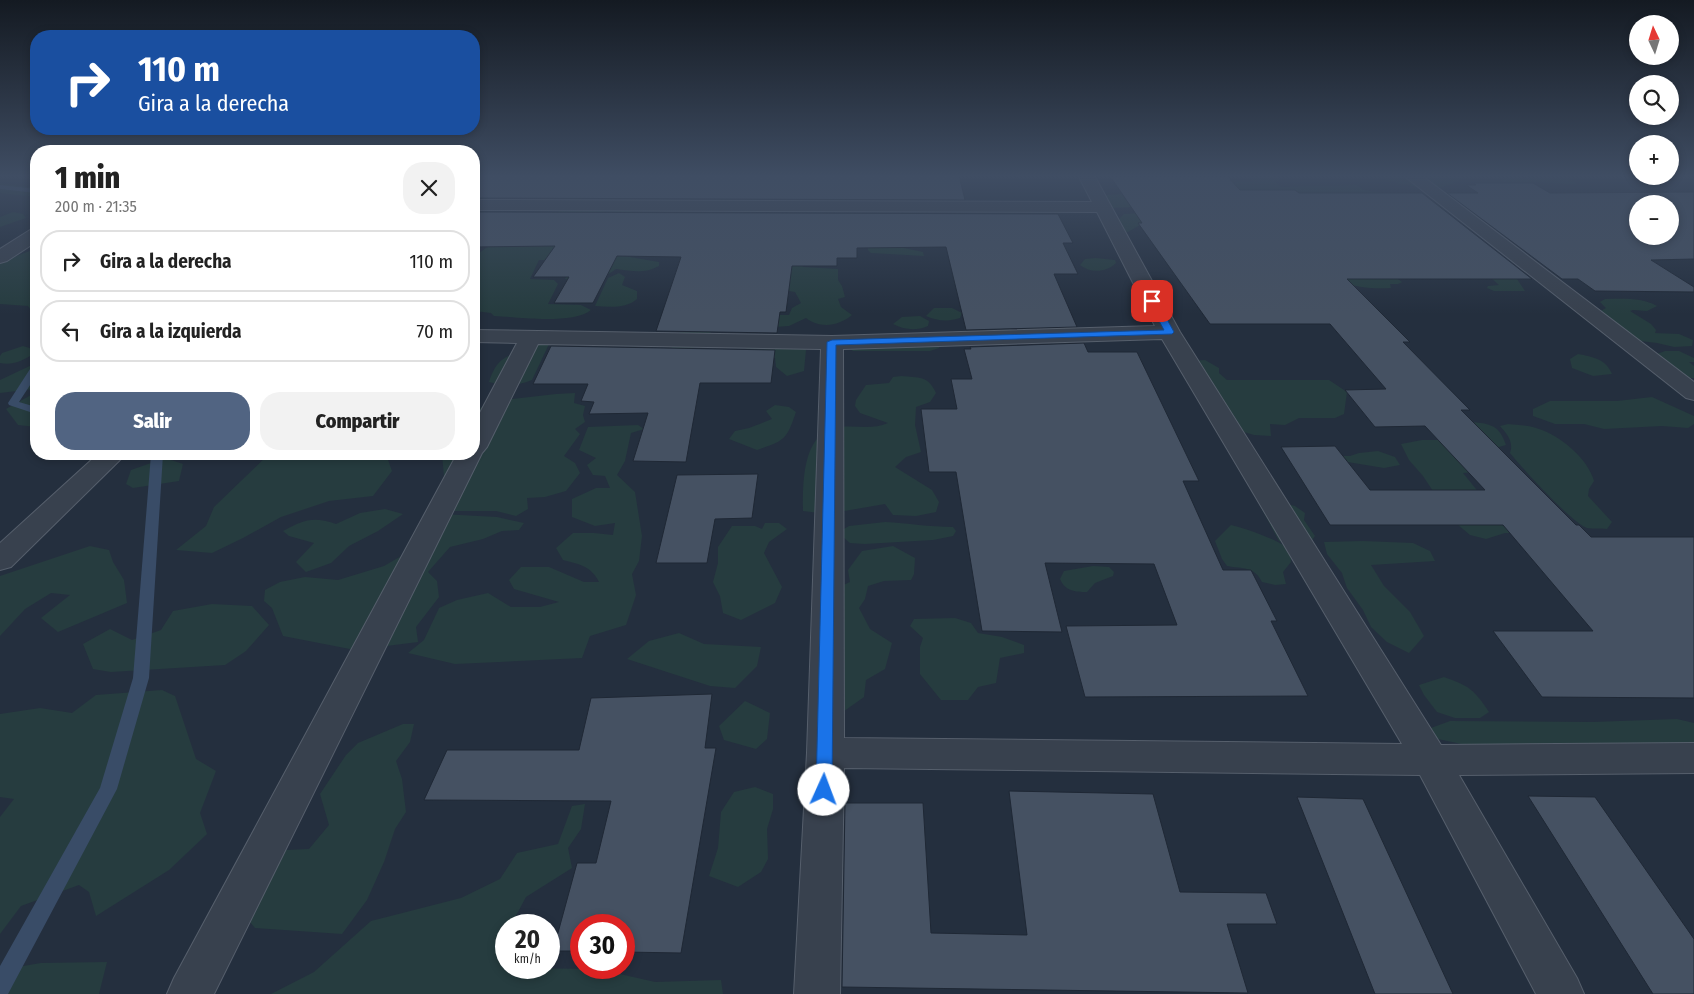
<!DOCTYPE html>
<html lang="es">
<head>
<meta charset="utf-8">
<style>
	:root { --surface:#fff; --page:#f2f2f2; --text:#222; --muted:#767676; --line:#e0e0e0; --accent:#516482 }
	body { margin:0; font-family:"Fira Sans Condensed",sans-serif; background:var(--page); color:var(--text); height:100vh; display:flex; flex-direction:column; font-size:19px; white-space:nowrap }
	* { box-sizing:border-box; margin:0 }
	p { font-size:16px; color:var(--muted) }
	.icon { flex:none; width:28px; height:28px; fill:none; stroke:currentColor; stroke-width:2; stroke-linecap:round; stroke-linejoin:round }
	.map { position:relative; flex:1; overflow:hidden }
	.drawer { position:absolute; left:30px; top:145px; width:450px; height:315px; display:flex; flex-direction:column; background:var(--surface); border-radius:20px; box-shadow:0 2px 8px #0003 }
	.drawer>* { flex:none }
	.guide { position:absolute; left:30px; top:30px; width:450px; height:105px; border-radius:20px; box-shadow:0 2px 8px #0003; background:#1a4fa0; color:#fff; overflow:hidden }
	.needle { width:32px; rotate:356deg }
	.fabs { position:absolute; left:1629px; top:15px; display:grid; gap:10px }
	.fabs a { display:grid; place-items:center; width:50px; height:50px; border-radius:50%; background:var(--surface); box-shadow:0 2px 8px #0003; font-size:25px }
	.speed { position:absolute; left:495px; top:914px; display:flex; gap:10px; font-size:25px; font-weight:700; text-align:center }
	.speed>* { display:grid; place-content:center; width:65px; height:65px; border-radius:50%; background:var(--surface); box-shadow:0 2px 8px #0003; line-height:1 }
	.speed small { font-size:12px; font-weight:400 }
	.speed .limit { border:8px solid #d22; background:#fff; color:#111 }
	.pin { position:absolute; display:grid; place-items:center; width:42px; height:42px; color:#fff; margin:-21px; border-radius:10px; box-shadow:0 2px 8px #0006 }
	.me { position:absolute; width:55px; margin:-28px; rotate:2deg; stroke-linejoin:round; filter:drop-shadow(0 0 4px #0008) }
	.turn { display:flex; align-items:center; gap:18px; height:105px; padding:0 25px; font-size:22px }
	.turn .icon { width:65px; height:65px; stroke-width:2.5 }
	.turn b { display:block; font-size:35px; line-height:42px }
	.round { display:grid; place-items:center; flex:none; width:52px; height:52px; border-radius:20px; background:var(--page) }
	.summary { display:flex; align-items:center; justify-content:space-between; height:85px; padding:0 25px }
	h1 { font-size:30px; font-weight:800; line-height:38px }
	.button { display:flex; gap:10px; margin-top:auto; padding:10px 25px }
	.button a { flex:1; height:58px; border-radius:20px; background:var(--accent); color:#fff; font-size:20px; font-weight:800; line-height:58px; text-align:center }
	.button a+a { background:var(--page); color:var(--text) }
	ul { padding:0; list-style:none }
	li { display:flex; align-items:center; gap:15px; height:62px; margin:0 10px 8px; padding:0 15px; border:2px solid var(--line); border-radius:20px }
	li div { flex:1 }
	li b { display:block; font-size:19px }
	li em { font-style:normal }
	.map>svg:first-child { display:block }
</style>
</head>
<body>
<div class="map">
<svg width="1694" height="994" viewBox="0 0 1694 994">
	<rect width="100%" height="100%" fill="#242f3e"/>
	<g fill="#263c3f">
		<path d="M 1246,175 L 1277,175 L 1279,179 L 1276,183 L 1281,187 L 1357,185 L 1364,190 L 1390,195 L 1112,208 L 1100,205 L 1098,198 L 1106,195 L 1237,188 L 1235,182 L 1253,181 Z"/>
		<path d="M 1380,175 L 1459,175 L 1462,176 C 1447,196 1402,186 1382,178 Z"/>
		<path d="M 1559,178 L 1573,180 L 1576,184 L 1530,182 L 1517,184 L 1503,182 L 1501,179 Z"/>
		<path d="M 0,183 L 36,188 L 36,197 L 0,193 Z"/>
		<path d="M 559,209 L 636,209 L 628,213 L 607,211 L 584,214 L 578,212 L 570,218 L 624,256 L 659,262 L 659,266 C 644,274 632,271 616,269 C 600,282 584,278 565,279 L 575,260 L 539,260 L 530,279 L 554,280 L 558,284 L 548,304 L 581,305 L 591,310 C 572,325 517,317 494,316 L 491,313 L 474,311 C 474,294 470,272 476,257 C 482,245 543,220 558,213 Z"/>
		<path d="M 13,212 L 23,214 L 26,218 L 0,227 L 0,217 Z"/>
		<path d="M 1162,212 L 1128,232 L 1115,231 L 1116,222 L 1124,214 Z"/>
		<path d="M 901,245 L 904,248 L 923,252 L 924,256 L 871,253 L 868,250 L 868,246 Z"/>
		<path d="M 36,250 L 36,317 L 28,306 L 0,304 L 0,262 C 13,260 23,251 36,250 Z"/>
		<path d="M 1096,258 L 1115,260 L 1116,263 C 1107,272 1091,274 1080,265 L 1085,259 Z"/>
		<path d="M 800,262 L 803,267 L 838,269 L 838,280 L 842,286 L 845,297 L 838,299 L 841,307 L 852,315 C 839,326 820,329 806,318 L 789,326 L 709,331 L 715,336 C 702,349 688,349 670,350 L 673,345 L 661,333 L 678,333 L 775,315 L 789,315 L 792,308 L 801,303 L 795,292 L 783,290 L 724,292 Z"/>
		<path d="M 619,273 L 625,277 L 622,285 L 637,291 L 637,299 C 625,309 610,307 595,306 L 608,278 Z"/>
		<path d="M 1347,274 L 1394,276 L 1402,282 L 1398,284 L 1390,284 L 1391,288 C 1376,289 1355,288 1341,281 Z"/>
		<path d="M 1490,277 L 1517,279 L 1525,291 L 1494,291 L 1487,288 L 1488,286 L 1499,285 Z"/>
		<path d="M 1605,299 C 1623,299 1641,297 1657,306 L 1647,311 L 1633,310 L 1630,311 L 1651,324 L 1656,330 L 1655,333 L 1679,334 L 1693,340 L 1692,346 L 1674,347 L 1657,343 L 1640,341 L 1597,313 L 1606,308 L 1600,302 Z"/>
		<path d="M 934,308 L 952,308 L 962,313 L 960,318 C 949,322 937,321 926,316 Z"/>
		<path d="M 920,316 L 929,321 L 928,326 C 916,331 905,330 893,324 L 902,317 Z"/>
		<path d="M 536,341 L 549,344 L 532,380 C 516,386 506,386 489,382 C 500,348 515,360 536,341 Z"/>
		<path d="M 939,343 L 939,348 L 930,351 L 853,351 L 848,347 Z"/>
		<path d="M 804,345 L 806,350 L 804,371 L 787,376 L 776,367 L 775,358 L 748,358 L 743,350 L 749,347 Z"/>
		<path d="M 23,346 L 36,350 L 36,352 C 25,360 13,366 0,363 L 0,356 L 2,353 Z"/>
		<path d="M 1665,351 L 1679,351 L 1694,358 L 1694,362 L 1689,362 L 1694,366 L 1694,378 L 1680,378 L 1654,355 Z"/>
		<path d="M 1578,354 C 1593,357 1606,359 1612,374 L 1593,376 L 1572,368 L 1570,359 Z"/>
		<path d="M 1205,360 L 1219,368 L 1219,373 L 1227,380 L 1329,380 L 1347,392 L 1344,414 L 1335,418 L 1299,418 L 1285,425 L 1270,424 L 1271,436 L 1254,435 L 1237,430 L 1191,361 Z"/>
		<path d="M 36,363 L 36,427 L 18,425 L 6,409 L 31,395 L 34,389 L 0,393 L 0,380 Z"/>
		<path d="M 901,376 C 919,378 928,375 936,393 L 930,402 L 916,407 L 915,425 L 921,452 L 906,457 L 895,467 L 932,490 L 939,502 L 936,512 L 916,516 L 893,515 L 885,504 L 827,514 L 803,511 C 803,482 802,432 839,427 C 857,425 872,430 888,423 L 860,413 L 855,406 L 856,400 L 866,385 L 889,383 L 893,377 Z"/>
		<path d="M 575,393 L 574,403 L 585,406 L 583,415 L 585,422 L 575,429 L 580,434 L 564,456 L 575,463 L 580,473 L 566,491 L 545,497 L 527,498 L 528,509 L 516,516 L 496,511 L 447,511 L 442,454 L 474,454 L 474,414 L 487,402 L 556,394 Z"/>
		<path d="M 1652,397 L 1694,416 L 1694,424 L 1688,428 L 1662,426 L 1604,429 L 1584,424 L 1555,424 L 1533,416 L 1533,409 L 1550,401 L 1617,401 Z"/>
		<path d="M 775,405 L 789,407 L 796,412 C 786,441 785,440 757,450 L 729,439 L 735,431 L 749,428 L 772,419 L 766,411 Z"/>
		<path d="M 1466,422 C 1487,423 1499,423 1506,445 L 1488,450 Z"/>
		<path d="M 1508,424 C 1518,425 1529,425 1539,429 C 1561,436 1588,459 1594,481 L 1589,489 L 1588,496 L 1612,522 L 1607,529 C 1601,528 1593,529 1587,528 C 1571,522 1523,469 1510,453 C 1514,442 1507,434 1500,426 Z"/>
		<path d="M 638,425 L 644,429 L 631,433 L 625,461 L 617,475 L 635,492 L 642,536 L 639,561 L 632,574 L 636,595 L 626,625 L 590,636 L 582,658 L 455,664 L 408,653 L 424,640 L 439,608 L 457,600 L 488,593 L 511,607 L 540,607 L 559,602 L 514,589 L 509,580 L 521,567 L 549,567 L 584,582 L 599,582 C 591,566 579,564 563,560 L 556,548 L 573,533 L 594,533 L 613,535 L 615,523 L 595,526 L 572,517 L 572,499 L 596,488 L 610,488 L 605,476 L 593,475 L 587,465 L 596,458 L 579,450 L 588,427 Z"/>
		<path d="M 1422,440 L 1442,440 L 1474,472 L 1463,473 L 1480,494 L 1437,497 L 1423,476 L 1409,460 L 1401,444 Z"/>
		<path d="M 1378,451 L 1395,457 L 1400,465 L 1384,468 L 1311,456 L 1350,456 L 1359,453 Z"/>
		<path d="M 269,454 L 386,454 L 392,471 L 373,496 L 329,501 L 281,517 L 243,538 L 212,553 L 176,550 L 206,526 L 214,507 Z"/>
		<path d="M 165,458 L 183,464 L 179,481 L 133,488 L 126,484 L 131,470 Z"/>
		<path d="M 1283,503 L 1295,506 L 1305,513 L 1304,520 L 1315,536 L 1310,543 L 1290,546 L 1279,541 L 1259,504 Z"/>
		<path d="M 385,509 L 403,514 L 378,531 L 349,546 L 331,563 L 306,572 L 296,562 L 314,543 L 289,536 L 283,531 C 304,520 312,516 336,524 L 360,513 Z"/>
		<path d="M 441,514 L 497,517 L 524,523 L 519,530 L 502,531 L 483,539 L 450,547 L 428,572 L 437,581 L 439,597 L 416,627 L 418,642 L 355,650 L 283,636 L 272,608 L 264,601 L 265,590 L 280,582 L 305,577 L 338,580 L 384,566 L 403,555 Z"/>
		<path d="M 1491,514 L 1533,533 L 1505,533 L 1486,539 L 1470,535 L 1457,524 Z"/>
		<path d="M 885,522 C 908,523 929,527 953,527 L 956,531 L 953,536 L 933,540 L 865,544 L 850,543 L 843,537 L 844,529 L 849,526 Z"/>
		<path d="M 765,523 L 779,523 L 787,529 L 769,542 L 764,553 L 782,587 L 775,603 L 741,620 L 723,613 L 720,596 L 713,582 L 718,563 L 718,547 L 732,526 L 755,526 L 762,529 Z"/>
		<path d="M 1231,525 C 1244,528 1276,539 1286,547 C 1290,551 1291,556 1291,562 L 1283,572 L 1286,584 L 1275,585 L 1262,582 C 1254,566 1243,569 1227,566 L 1222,559 L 1215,541 Z"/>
		<path d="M 1363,541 L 1413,543 L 1430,551 L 1435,561 L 1371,565 L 1384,586 L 1410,612 L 1424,636 L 1409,653 L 1387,642 L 1371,627 L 1363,610 L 1347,588 L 1342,573 L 1327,554 L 1324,542 Z"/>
		<path d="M 90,546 L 109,550 L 113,562 L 124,580 L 127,603 L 58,632 L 41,618 L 70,595 L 51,593 L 25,609 L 0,636 L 0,576 Z"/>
		<path d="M 893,546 L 915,558 L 914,574 L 911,580 L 884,581 L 868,586 L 865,599 L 859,608 L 870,629 L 892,643 L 885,669 L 866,680 L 864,697 L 840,714 L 839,587 L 850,582 L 848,570 L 862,551 Z"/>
		<path d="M 1093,566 L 1109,567 L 1114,572 L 1113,576 L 1095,583 L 1087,592 C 1075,592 1065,591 1060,579 L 1064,571 Z"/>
		<path d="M 212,604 L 252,606 L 269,625 L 246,651 L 225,665 L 111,672 L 93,669 L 83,644 L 110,629 L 132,640 L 161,630 L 173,611 Z"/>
		<path d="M 955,618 L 971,623 L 978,633 L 1002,637 L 1024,645 L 1024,653 L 1000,658 L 996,683 L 978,687 L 968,700 L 941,700 L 920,674 L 920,647 L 923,638 L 910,626 L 914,619 Z"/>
		<path d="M 679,633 L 704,644 L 761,647 L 757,666 L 735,688 L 710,686 L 627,659 L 649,641 Z"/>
		<path d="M 1444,677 C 1470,686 1474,690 1489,712 L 1480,718 L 1455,718 L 1437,712 L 1424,695 L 1419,685 Z"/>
		<path d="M 162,690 L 175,696 L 196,759 L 216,771 L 200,813 L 207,834 L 169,870 L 96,916 L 89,892 L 79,885 L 21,906 L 0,934 L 0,817 L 14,799 L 0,797 L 0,714 L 40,708 L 72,713 L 96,695 Z"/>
		<path d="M 745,701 L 770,713 L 767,739 L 756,749 L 724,740 L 719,726 Z"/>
		<path d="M 1677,719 L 1694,723 L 1694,748 L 1545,747 L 1512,744 L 1466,745 L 1438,739 L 1431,728 L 1450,721 L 1592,722 Z"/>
		<path d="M 403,724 L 414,724 L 410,742 L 396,761 L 402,779 L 406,812 L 395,829 L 384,862 L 367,900 L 342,934 L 255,928 L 234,903 L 256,860 L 286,850 L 309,849 L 329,825 L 320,794 L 346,755 L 358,743 Z"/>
		<path d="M 755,787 L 773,794 L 773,809 L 767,829 L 768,859 L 761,872 L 738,887 L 709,876 L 718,848 L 721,812 L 734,792 Z"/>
		<path d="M 585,804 L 581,829 L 568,848 L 572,868 L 526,897 L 511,925 L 506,925 L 506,935 L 503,942 L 506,944 L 506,968 L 598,969 L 655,982 L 721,980 L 723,994 L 271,994 L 314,972 L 371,921 L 461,898 L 500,879 L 517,853 L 558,844 L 572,806 Z"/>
		<path d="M 107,962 L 99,994 L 0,994 L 0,970 L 41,963 Z"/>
	</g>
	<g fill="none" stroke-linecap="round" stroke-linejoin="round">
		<g fill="#394c67" fill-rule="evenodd">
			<path d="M 0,185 L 36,189 L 36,193 L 0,189 Z"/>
			<path d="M 36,365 L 36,376 L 19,402 L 36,407 L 36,414 L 9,405 L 8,403 L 32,366 Z"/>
			<path d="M 151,454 L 163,454 L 149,678 L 117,789 L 8,994 L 0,994 L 0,966 L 100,788 L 133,678 Z"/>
		</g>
	</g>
	<g fill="#455162" stroke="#1f2835" fill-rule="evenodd">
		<path d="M 474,175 L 959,175 L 965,200 L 474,198 Z"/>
		<path d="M 1110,176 L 1227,176 L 1240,190 L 1295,190 L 1299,193 L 1422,193 L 1532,279 L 1347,279 L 1410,342 L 1403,342 L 1470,410 L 1461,410 L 1576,525 L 1579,525 L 1591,537 L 1694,537 L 1694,698 L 1542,697 L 1493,631 L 1593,631 L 1503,525 L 1330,525 L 1281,447 L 1335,446 L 1370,490 L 1485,490 L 1425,426 L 1375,427 L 1345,390 L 1386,389 L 1330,324 L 1210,324 L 1138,223 L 1142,223 Z"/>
		<path d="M 1474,183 L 1533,183 L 1550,193 L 1694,192 L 1694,259 L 1651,260 L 1694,287 L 1694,292 L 1595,291 L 1578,279 L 1562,279 L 1447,193 L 1478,193 L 1466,185 L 1476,185 ZM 1638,204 L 1670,204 L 1670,236 L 1638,236 Z"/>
		<path d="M 474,212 L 1058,214 L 1073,243 L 1063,243 L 1078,274 L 1054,274 L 1077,327 L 966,330 L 946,247 L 857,248 L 857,258 L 837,258 L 837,266 L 792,266 L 786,312 L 780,312 L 777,333 L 656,331 L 681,257 L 617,256 L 593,303 L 554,303 L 569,277 L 533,277 L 555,246 L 474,247 Z"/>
		<path d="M 1084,343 L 1088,352 L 1137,352 L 1199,481 L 1183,481 L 1223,570 L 1251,570 L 1277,621 L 1271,621 L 1308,696 L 1085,697 L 1066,626 L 1177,625 L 1154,564 L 1045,563 L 1062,632 L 982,631 L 956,472 L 929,472 L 921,409 L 957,409 L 951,379 L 972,379 L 964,349 L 971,349 L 970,347 Z"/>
		<path d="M 551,346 L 775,350 L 771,383 L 700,383 L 686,462 L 633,461 L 648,413 L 589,414 L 594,402 L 581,401 L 588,384 L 533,384 Z"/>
		<path d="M 758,474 L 752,518 L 715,519 L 707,563 L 656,563 L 677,475 Z"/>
		<path d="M 712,694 L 705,748 L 716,748 L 681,953 L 624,952 L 624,925 L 581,925 L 581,951 L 553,951 L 577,863 L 596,863 L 611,801 L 424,800 L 447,750 L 579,750 L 591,698 Z"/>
		<path d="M 1009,791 L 1153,794 L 1180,892 L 1266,893 L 1277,924 L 1227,924 L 1248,993 L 842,987 L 845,803 L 923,803 L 931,933 L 1027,935 Z"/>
		<path d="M 1528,796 L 1595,797 L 1694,939 L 1694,994 L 1653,994 Z"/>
		<path d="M 1297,797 L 1363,799 L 1453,994 L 1375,994 Z"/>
	</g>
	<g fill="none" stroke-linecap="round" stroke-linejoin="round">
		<defs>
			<g id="minor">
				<path d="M 1078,175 L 1094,175 L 1180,332 L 1441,745 L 1694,743 L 1694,773 L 1459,775 L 1577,978 L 1584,994 L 1536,994 L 1420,775 L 844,768 L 840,994 L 794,994 L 807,753 L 821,349 L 538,344 L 487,447 L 482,453 L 214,994 L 167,994 L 174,978 L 457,454 L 474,454 L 474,424 L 517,343 L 474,342 L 474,330 L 832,336 L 1155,326 L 1097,212 L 474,210 L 474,200 L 1092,202 ZM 1162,339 L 1402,744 L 844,738 L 843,349 Z"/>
				<path d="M 1403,175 L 1421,175 L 1694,382 L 1694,400 L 1686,398 Z"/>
				<path d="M 36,229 L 36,242 L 7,261 L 0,263 L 0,249 L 30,230 Z"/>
				<path d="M 98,454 L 126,454 L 11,567 L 0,570 L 0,543 Z"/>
			</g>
		</defs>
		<use href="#minor" stroke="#565f6c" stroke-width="2"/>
		<use href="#minor" fill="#38414e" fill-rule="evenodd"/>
	</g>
	<linearGradient id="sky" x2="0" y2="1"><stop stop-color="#141a22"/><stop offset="0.56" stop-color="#3f4d63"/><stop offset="1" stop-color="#3f4d63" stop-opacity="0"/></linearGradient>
	<rect width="1694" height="314" fill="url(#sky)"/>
	<path fill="#1a73e8" stroke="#114b97" d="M 1152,298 L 1157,301 L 1174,332 L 1172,334 L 836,345 L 832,790 L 830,794 L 824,796 L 819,794 L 816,790 L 827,342 L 832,340 L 1164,330 L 1148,301 Z"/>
</svg>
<div class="fabs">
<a><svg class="needle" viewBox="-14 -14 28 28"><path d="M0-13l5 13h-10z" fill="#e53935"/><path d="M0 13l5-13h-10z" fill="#767676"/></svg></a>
<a><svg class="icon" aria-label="search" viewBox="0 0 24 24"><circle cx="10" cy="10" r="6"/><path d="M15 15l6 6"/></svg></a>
<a>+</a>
<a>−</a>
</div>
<div class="speed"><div>20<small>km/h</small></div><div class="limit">30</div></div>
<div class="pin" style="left:1152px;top:301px;background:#d93025"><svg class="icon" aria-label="arrive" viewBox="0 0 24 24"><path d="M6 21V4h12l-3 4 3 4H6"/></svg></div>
<svg class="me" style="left:824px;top:790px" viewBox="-20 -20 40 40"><circle r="19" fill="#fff"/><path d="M0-13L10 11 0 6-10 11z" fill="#1a73e8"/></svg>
<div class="guide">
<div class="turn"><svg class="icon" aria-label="right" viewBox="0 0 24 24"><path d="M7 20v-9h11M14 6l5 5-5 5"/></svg><div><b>110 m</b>Gira a la derecha</div></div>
</div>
<section class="drawer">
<div class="summary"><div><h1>1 min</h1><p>200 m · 21:35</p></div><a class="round"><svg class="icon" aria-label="close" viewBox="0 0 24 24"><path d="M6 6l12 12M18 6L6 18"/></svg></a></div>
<ul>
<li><svg class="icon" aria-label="right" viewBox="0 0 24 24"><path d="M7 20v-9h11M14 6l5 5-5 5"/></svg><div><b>Gira a la derecha</b></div><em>110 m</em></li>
<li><svg class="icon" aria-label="left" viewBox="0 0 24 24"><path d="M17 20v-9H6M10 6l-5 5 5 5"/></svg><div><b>Gira a la izquierda</b></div><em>70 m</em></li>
</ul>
<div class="button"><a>Salir</a><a>Compartir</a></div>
</section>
</div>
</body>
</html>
